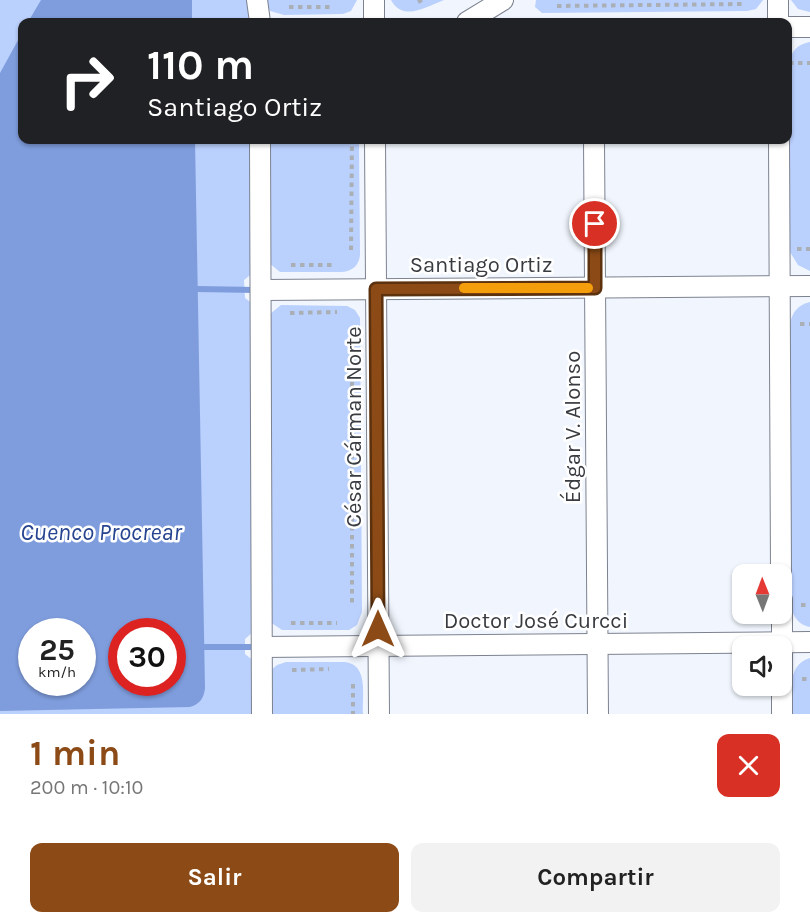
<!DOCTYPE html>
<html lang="es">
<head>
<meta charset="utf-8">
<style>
	:root { --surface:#fff; --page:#f2f2f2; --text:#222; --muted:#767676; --accent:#8c4b16 }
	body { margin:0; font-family:Karla,sans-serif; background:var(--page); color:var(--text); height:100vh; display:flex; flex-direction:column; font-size:22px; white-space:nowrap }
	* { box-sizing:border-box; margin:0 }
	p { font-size:20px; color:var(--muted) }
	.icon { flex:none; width:33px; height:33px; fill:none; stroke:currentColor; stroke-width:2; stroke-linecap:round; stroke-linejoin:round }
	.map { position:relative; height:714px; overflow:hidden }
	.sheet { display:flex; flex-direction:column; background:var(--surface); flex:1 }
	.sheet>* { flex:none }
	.guide { position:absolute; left:18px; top:18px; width:774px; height:126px; border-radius:12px; box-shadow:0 2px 4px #0004; background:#202124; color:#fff; overflow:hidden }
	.needle { width:39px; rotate:359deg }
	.controls { position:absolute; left:732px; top:564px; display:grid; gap:12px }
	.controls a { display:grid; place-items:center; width:60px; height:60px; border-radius:12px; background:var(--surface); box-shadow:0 2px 4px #0004; font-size:30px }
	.speed { position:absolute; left:18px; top:618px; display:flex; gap:12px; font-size:30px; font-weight:700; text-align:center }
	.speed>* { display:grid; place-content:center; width:78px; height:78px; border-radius:50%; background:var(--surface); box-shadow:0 2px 4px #0004; line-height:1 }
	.speed small { font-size:15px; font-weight:400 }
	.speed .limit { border:9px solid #d22; background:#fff; color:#111 }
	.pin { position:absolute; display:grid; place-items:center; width:51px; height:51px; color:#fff; margin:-26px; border:3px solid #fff; border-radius:50%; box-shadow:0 2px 6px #0007 }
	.me { position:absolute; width:66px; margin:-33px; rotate:0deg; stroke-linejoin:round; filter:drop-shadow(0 0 4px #0008) }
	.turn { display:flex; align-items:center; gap:21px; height:126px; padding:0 30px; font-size:27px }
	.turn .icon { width:78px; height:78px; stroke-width:2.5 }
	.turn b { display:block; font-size:42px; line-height:51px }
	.round { display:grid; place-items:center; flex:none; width:63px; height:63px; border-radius:12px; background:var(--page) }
	.head { display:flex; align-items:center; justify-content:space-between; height:102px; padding:0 30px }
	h1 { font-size:36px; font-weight:700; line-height:45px; color:var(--accent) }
	.cta { display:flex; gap:12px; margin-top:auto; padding:12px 30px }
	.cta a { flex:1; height:69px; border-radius:12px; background:var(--accent); color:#fff; font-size:24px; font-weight:700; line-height:69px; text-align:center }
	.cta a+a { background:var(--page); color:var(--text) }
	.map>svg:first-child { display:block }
</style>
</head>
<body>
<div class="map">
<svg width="810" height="714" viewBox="0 0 810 714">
	<rect width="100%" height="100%" fill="#f1f6fe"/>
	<g fill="#bad0fd" fill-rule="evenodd">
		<path d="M 0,0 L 249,0 L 253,10 L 245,22 L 22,22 L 22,140 L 253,140 L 254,272 L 244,280 L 245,298 L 254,305 L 254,631 L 245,639 L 245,654 L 255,662 L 255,714 L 0,714 ZM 32,632 L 82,632 L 82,682 L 32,682 ZM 122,632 L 172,632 L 172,682 L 122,682 Z"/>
		<path d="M 264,0 L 357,0 L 351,11 L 343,14 L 284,15 L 270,11 Z"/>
		<path d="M 391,0 L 444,0 C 426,7 403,22 391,0 Z"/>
		<path d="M 536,0 L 763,0 L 756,9 L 747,11 L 542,13 L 535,7 Z"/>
		<path d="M 791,0 L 810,0 L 810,12 L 798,9 Z"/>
		<path d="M 810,42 L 810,271 L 798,265 L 790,252 L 789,63 C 791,51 798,44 810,42 Z"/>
		<path d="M 267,140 L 359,140 L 360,255 C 359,265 353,271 342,272 L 280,272 L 269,263 Z"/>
		<path d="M 810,302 L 810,627 C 799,625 793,617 791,606 L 790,324 C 792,312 798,305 810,302 Z"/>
		<path d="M 281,305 L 347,306 L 355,310 L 360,318 L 362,612 L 357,625 L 349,630 L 282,630 L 270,622 L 270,314 Z"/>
		<path d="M 810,658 L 810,714 L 792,714 C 792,693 786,665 810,658 Z"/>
		<path d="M 286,662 L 345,662 C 369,665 362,696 363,714 L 268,714 L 270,671 L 277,665 Z"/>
	</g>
	<g fill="#7f9ddd" fill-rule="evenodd">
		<path d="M 41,0 L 192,0 L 192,22 L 28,22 Z"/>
		<path d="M 22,33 L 22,140 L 195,140 L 205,688 C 204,698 200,704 190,707 L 0,711 L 0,73 ZM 32,632 L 82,632 L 82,682 L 32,682 ZM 122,632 L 172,632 L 172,682 L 122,682 Z"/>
	</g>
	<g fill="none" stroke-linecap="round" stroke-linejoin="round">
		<g stroke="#7f9ddd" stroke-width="6">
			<path d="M 197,289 L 257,290"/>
			<path d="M 204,647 L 258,647"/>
		</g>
		<defs>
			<g id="street">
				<path d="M 257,0 L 260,22"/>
				<path d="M 374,0 L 374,22"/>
				<path d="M 778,0 L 778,22"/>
				<path d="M 467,22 L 503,0"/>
				<path d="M 788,27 L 810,27"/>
				<path d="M 260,140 L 262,714"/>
				<path d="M 375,140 L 379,714"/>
				<path d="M 594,140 L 598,714"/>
				<path d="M 779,140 L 781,574"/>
				<path d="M 261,290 L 810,286"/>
				<path d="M 782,600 L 782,714"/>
				<path d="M 262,647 L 810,642"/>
			</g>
		</defs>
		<use href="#street" stroke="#7c828f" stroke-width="22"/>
		<g stroke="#aaafb6" stroke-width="4" stroke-dasharray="4.5 4.5" stroke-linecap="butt">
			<path d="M 418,2 L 422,0"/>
			<path d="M 557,6 L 742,4"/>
			<path d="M 289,7 L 333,7"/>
			<path d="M 789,63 L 810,63"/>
			<path d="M 797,249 L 810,249"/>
			<path d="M 351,250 L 352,140"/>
			<path d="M 291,265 L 335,265"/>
			<path d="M 290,313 L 337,312"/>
			<path d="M 800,324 L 810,324"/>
			<path d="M 352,328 L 352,607"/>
			<path d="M 801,605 L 810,605"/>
			<path d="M 291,623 L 337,623"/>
			<path d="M 292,670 L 329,669"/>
			<path d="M 802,679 L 810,679"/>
			<path d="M 353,684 L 353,714"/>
		</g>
		<use href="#street" stroke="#fff" stroke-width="20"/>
	</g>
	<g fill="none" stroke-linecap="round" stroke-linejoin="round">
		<defs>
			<path id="route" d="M 378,629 L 376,289 L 595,288 L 595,224"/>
		</defs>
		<use href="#route" stroke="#5b310e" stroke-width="15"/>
		<use href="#route" stroke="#8c4b16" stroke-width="10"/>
		<path stroke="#f59e0b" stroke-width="10" d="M 464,288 L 588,288"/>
	</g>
	<g text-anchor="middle" stroke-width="5" stroke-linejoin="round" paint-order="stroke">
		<g font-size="22" fill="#383b40" stroke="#fff">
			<text x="481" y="272">Santiago Ortiz</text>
			<text transform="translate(353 427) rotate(-90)" y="8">César Cárman Norte</text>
			<text transform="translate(572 427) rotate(-90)" y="8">Édgar V. Alonso</text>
			<text x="536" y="628">Doctor José Curcci</text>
		</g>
		<g font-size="24" font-style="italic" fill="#264490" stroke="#fff">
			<text x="101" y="540">Cuenco Procrear</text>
		</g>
	</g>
</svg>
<div class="controls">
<a><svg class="needle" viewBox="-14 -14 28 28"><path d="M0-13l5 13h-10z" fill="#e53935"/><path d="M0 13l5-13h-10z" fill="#767676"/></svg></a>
<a><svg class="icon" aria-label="sound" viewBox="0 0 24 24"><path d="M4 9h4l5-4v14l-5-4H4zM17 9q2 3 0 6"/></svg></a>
</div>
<div class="speed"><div>25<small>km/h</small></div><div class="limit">30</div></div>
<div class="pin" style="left:595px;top:224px;background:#d93025"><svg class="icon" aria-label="arrive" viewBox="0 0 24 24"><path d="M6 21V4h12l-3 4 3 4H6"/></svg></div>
<svg class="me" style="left:378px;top:629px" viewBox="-20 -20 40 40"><path d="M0-17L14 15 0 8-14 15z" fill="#8c4b16" stroke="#fff" stroke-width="4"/></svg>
<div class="guide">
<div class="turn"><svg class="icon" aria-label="right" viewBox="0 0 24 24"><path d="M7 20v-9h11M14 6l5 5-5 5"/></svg><div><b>110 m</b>Santiago Ortiz</div></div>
</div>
</div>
<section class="sheet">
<div class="head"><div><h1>1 min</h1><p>200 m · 10:10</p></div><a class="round" style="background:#d93025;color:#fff"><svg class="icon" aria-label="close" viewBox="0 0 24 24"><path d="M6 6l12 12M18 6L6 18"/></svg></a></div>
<div class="cta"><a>Salir</a><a>Compartir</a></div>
</section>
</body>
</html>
